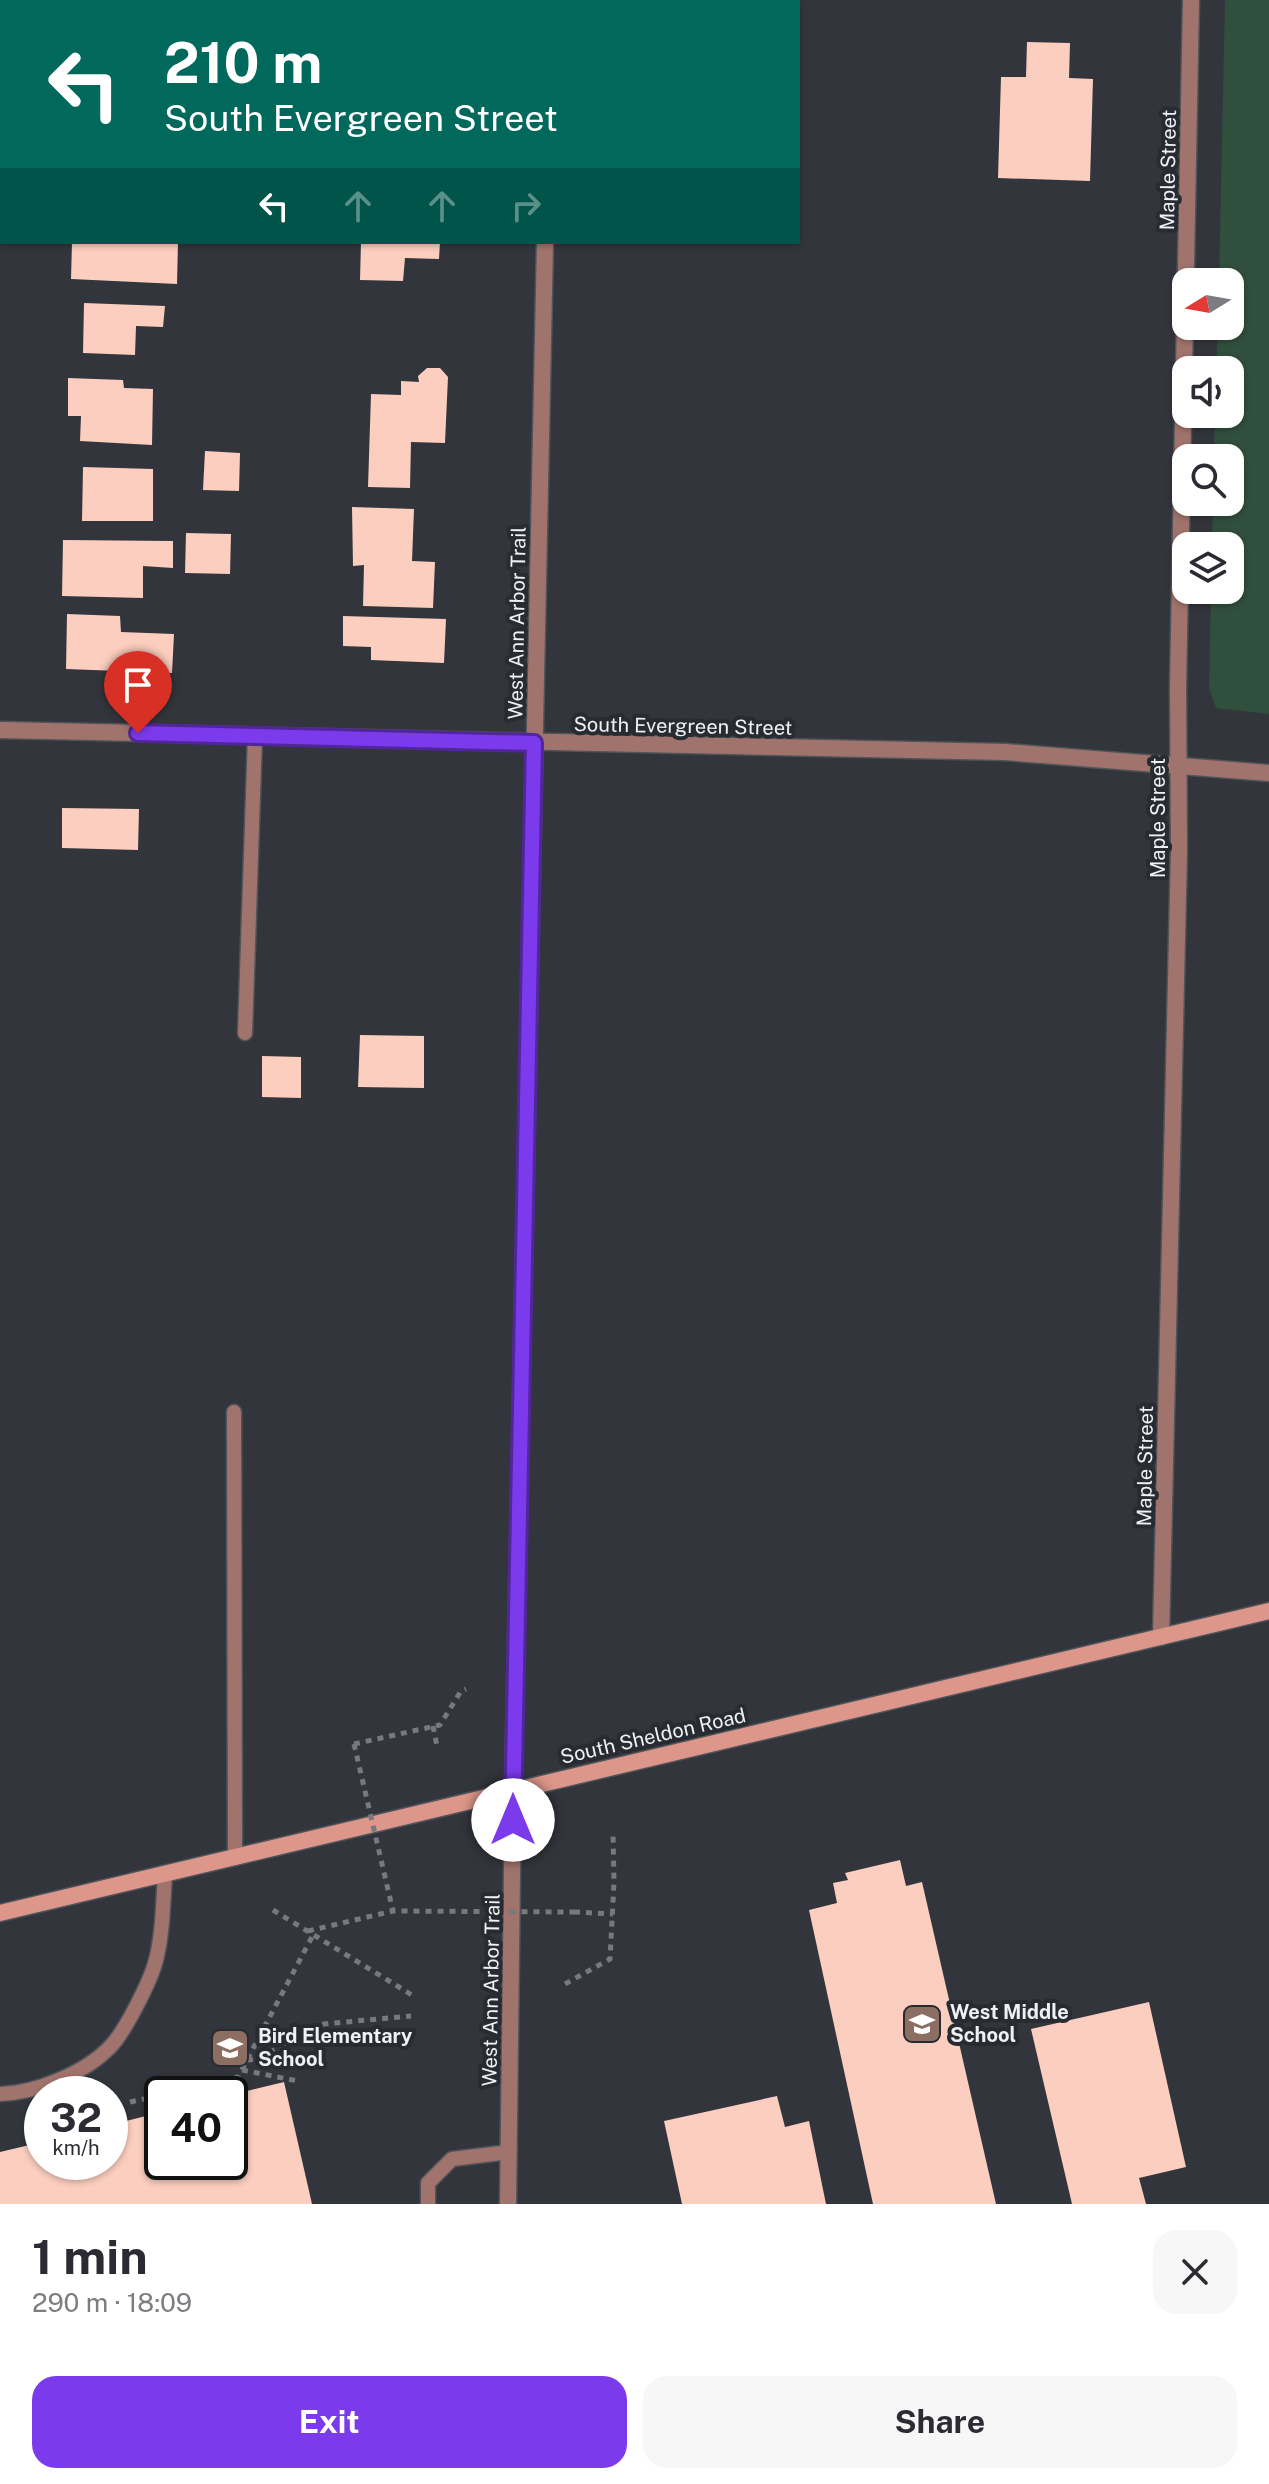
<!DOCTYPE html>
<html lang="en">
<head>
<meta charset="utf-8">
<style>
	:root { --surface:#fff; --page:#f7f7f7; --text:#2b2b33; --muted:#7c7c81; --accent:#7c3aed }
	body { margin:0; font-family:"Public Sans",sans-serif; background:var(--page); color:var(--text); height:100vh; display:flex; flex-direction:column; font-size:30px; white-space:nowrap }
	* { box-sizing:border-box; margin:0 }
	p { font-size:26px; color:var(--muted) }
	.icon { flex:none; width:44px; height:44px; fill:none; stroke:currentColor; stroke-width:2; stroke-linecap:round; stroke-linejoin:round }
	.map { position:relative; height:2204px; overflow:hidden }
	.sheet { display:flex; flex-direction:column; background:var(--surface); flex:1 }
	.sheet>* { flex:none }
	.hud { position:absolute; left:0px; top:0px; width:800px; height:244px; box-shadow:0 2px 6px #0004; background:#00695c; color:#fff; overflow:hidden }
	.needle { width:52px; rotate:259deg }
	.buttons { position:absolute; left:1172px; top:268px; display:grid; gap:16px }
	.buttons a { display:grid; place-items:center; width:72px; height:72px; border-radius:16px; background:var(--surface); box-shadow:0 2px 6px #0004; font-size:40px }
	.speed { position:absolute; left:24px; top:2076px; display:flex; gap:16px; font-size:40px; font-weight:700; text-align:center }
	.speed>* { display:grid; place-content:center; width:104px; height:104px; border-radius:50%; background:var(--surface); box-shadow:0 2px 6px #0004; line-height:1 }
	.speed small { font-size:20px; font-weight:400 }
	.speed .limit { border:4px solid #111; border-radius:12px; background:#fff; color:#111 }
	.pin { position:absolute; display:grid; place-items:center; width:68px; height:68px; color:#fff; margin:-82px -34px; border-radius:50% 50% 50% 0; rotate:-45deg; box-shadow:0 0 8px #0007 }
	.pin .icon { rotate:45deg }
	.me { position:absolute; width:88px; margin:-44px; rotate:0deg; stroke-linejoin:round; filter:drop-shadow(0 0 6px #0008) }
	.turn { display:flex; align-items:center; gap:28px; height:168px; padding:0 32px; font-size:36px }
	.turn .icon { width:104px; height:104px; stroke-width:2.5 }
	.turn b { display:block; font-size:56px; line-height:68px }
	.lanes { display:flex; align-items:center; height:76px; padding:0 32px; background:#0003; justify-content:center; gap:40px; direction:ltr }
	.lanes .off { opacity:.35 }
	.round { display:grid; place-items:center; flex:none; width:84px; height:84px; border-radius:24px; background:var(--page) }
	.summary { display:flex; align-items:center; justify-content:space-between; height:136px; padding:0 32px }
	h1 { font-size:48px; font-weight:700; line-height:60px }
	.primary-button { display:flex; gap:16px; margin-top:auto; padding:16px 32px }
	.primary-button a { flex:1; height:92px; border-radius:24px; background:var(--accent); color:#fff; font-size:32px; font-weight:700; line-height:92px; text-align:center }
	.primary-button a+a { background:var(--page); color:var(--text) }
	.map>svg:first-child { display:block }
</style>
</head>
<body>
<div class="map">
<svg width="1269" height="2204" viewBox="0 0 1269 2204">
	<rect width="100%" height="100%" fill="#32353b"/>
	<path fill="#314f3d" d="M 1225,0 L 1269,0 L 1269,714 L 1216,708 L 1209,688 L 1211,590 L 1230,590 L 1230,546 L 1212,546 L 1213,502 L 1230,502 L 1230,458 L 1214,458 L 1215,414 L 1230,414 L 1230,370 L 1216,370 L 1218,326 L 1230,326 L 1230,282 L 1219,282 Z"/>
	<g fill="#fbcebf">
		<path d="M 1027,42 L 1070,43 L 1069,78 L 1093,79 L 1090,181 L 998,178 L 1001,77 L 1026,77 Z"/>
		<path d="M 72,242 L 178,242 L 177,284 L 71,279 Z"/>
		<path d="M 361,242 L 440,242 L 439,259 L 405,258 L 403,281 L 360,280 Z"/>
		<path d="M 84,303 L 165,306 L 163,327 L 136,326 L 135,355 L 83,353 Z"/>
		<path d="M 427,368 L 440,368 L 448,377 L 445,443 L 411,442 L 410,488 L 368,487 L 371,394 L 401,395 L 401,381 L 419,382 L 418,376 Z"/>
		<path d="M 68,378 L 123,380 L 124,388 L 153,389 L 152,445 L 80,441 L 81,416 L 68,416 Z"/>
		<path d="M 205,451 L 240,453 L 239,491 L 203,490 Z"/>
		<path d="M 83,467 L 153,469 L 153,521 L 82,521 Z"/>
		<path d="M 352,507 L 414,509 L 412,561 L 435,562 L 433,608 L 363,606 L 364,565 L 353,566 Z"/>
		<path d="M 186,533 L 231,534 L 230,574 L 185,573 Z"/>
		<path d="M 63,540 L 173,541 L 173,568 L 143,566 L 143,598 L 62,596 Z"/>
		<path d="M 67,614 L 120,616 L 121,632 L 174,634 L 172,673 L 66,669 Z"/>
		<path d="M 343,616 L 446,619 L 444,663 L 371,660 L 371,647 L 343,646 Z"/>
		<path d="M 62,808 L 139,809 L 138,850 L 62,848 Z"/>
		<path d="M 360,1035 L 424,1036 L 424,1088 L 358,1087 Z"/>
		<path d="M 262,1056 L 301,1057 L 301,1098 L 262,1097 Z"/>
		<path d="M 900,1860 L 906,1886 L 922,1882 L 996,2204 L 873,2204 L 809,1910 L 837,1903 L 833,1883 L 848,1880 L 845,1873 Z"/>
		<path d="M 1149,2002 L 1186,2167 L 1139,2178 L 1146,2204 L 1072,2204 L 1031,2029 Z"/>
		<path d="M 284,2082 L 312,2204 L 0,2204 L 0,2152 L 42,2142 L 42,2162 L 110,2162 L 110,2125 L 162,2112 L 162,2162 L 230,2162 L 230,2095 Z"/>
		<path d="M 777,2096 L 785,2127 L 809,2121 L 826,2204 L 682,2204 L 664,2121 Z"/>
	</g>
	<g fill="none" stroke-linecap="round" stroke-linejoin="round">
		<defs>
			<g id="service">
				<path d="M 245,1033 L 255,736"/>
				<path d="M 234,1412 L 235,1858"/>
				<path d="M 0,2094 C 36,2093 85,2073 110,2047 C 125,2032 151,1980 156,1960 C 163,1932 163,1903 165,1874"/>
				<path d="M 428,2204 L 428,2183 L 452,2159 L 509,2152"/>
			</g>
			<g id="minor">
				<path d="M 0,730 L 1005,752 L 1269,773"/>
				<path d="M 1161,1637 L 1179,850 L 1178,688 L 1191,0"/>
			</g>
			<g id="tertiary">
				<path d="M 551,2 L 551,0"/>
				<path d="M 508,2204 L 513,1789 L 545,242"/>
			</g>
			<path id="secondary" d="M 0,1913 L 1269,1611"/>
		</defs>
		<use href="#service" stroke="#505359" stroke-width="17"/>
		<use href="#minor" stroke="#505359" stroke-width="19"/>
		<use href="#tertiary" stroke="#505359" stroke-width="19"/>
		<use href="#secondary" stroke="#505359" stroke-width="19"/>
		<g stroke="#76797e" stroke-width="5" stroke-dasharray="6 6" stroke-linecap="butt">
			<path d="M 433,1726 L 437,1746"/>
			<path d="M 354,1744 L 440,1725 L 461,1691 L 466,1689"/>
			<path d="M 273,1910 L 412,1995"/>
			<path d="M 574,1912 L 613,1914"/>
			<path d="M 308,1931 L 393,1911"/>
			<path d="M 565,1984 L 610,1959 L 614,1882 L 613,1831"/>
			<path d="M 247,2060 L 257,2059 L 324,2024 L 411,2016"/>
			<path d="M 242,2070 L 298,2081"/>
			<path d="M 164,2094 L 238,2077 L 313,1935"/>
			<path d="M 130,2102 L 162,2095"/>
		</g>
		<use href="#service" stroke="#a0746c" stroke-width="14"/>
		<use href="#minor" stroke="#a0746c" stroke-width="16"/>
		<use href="#tertiary" stroke="#a0746c" stroke-width="16"/>
		<use href="#secondary" stroke="#dc968a" stroke-width="16"/>
		<path stroke="#76797e" stroke-width="5" stroke-dasharray="6 6" stroke-linecap="butt" d="M 354,1744 L 393,1911 L 574,1912"/>
	</g>
	<g fill="none" stroke-linecap="round" stroke-linejoin="round">
		<defs>
			<path id="route" d="M 138,733 L 534,743 L 513,1820"/>
		</defs>
		<use href="#route" stroke="#51269a" stroke-width="20"/>
		<use href="#route" stroke="#7c3aed" stroke-width="14"/>
	</g>
	<defs>
		<symbol id="school-square" viewBox="-11 -11 22 22"><rect x="-9" y="-9" width="18" height="18" rx="4" fill="#8d6e63" stroke="#282b31"/><path d="M0-5L7-2L0 1L-7-2ZM-4 1L0 2.5L4 1V4Q0 6-4 4Z" fill="#fff"/></symbol>
	</defs>
	<g fill-rule="evenodd">
		<use href="#school-square" x="900" y="2002" width="44" height="44"/>
		<use href="#school-square" x="208" y="2026" width="44" height="44"/>
	</g>
	<g text-anchor="middle" stroke-width="8" stroke-linejoin="round" paint-order="stroke">
		<g font-size="20" fill="#eff2f5" stroke="#282b31">
			<text transform="translate(1168 170) rotate(-89)" y="7">Maple Street</text>
			<text transform="translate(517 623) rotate(-89)" y="7">West Ann Arbor Trail</text>
			<text transform="translate(683 726) rotate(1)" y="7">South Evergreen Street</text>
			<text transform="translate(1158 818) rotate(-90)" y="7">Maple Street</text>
			<text transform="translate(1145 1466) rotate(-89)" y="7">Maple Street</text>
			<text transform="translate(653 1736) rotate(-13)" y="7">South Sheldon Road</text>
			<text transform="translate(491 1990) rotate(-89)" y="7">West Ann Arbor Trail</text>
		</g>
		<g font-size="20" font-weight="bold" fill="#eff2f5" stroke="#282b31" text-anchor="start">
			<text x="950" y="2019">West Middle<tspan x="950" dy="23">School</tspan></text>
			<text x="258" y="2043">Bird Elementary<tspan x="258" dy="23">School</tspan></text>
		</g>
	</g>
</svg>
<div class="buttons">
<a><svg class="needle" viewBox="-14 -14 28 28"><path d="M0-13l5 13h-10z" fill="#e53935"/><path d="M0 13l5-13h-10z" fill="#7c7c81"/></svg></a>
<a><svg class="icon" aria-label="sound" viewBox="0 0 24 24"><path d="M4 9h4l5-4v14l-5-4H4zM17 9q2 3 0 6"/></svg></a>
<a><svg class="icon" aria-label="search" viewBox="0 0 24 24"><circle cx="10" cy="10" r="6"/><path d="M15 15l6 6"/></svg></a>
<a><svg class="icon" aria-label="layers" viewBox="0 0 24 24"><path d="M12 4l9 5-9 5-9-5zM3 14l9 5 9-5"/></svg></a>
</div>
<div class="speed"><div>32<small>km/h</small></div><div class="limit">40</div></div>
<div class="pin" style="left:138px;top:733px;background:#d93025"><svg class="icon" aria-label="arrive" viewBox="0 0 24 24"><path d="M6 21V4h12l-3 4 3 4H6"/></svg></div>
<svg class="me" style="left:513px;top:1820px" viewBox="-20 -20 40 40"><circle r="19" fill="#fff"/><path d="M0-13L10 11 0 6-10 11z" fill="#7c3aed"/></svg>
<div class="hud">
<div class="turn"><svg class="icon" aria-label="left" viewBox="0 0 24 24"><path d="M17 20v-9H6M10 6l-5 5 5 5"/></svg><div><b>210 m</b>South Evergreen Street</div></div>
<div class="lanes"><svg class="icon" aria-label="left" viewBox="0 0 24 24"><path d="M17 20v-9H6M10 6l-5 5 5 5"/></svg><svg class="icon off" aria-label="ahead" viewBox="0 0 24 24"><path d="M12 20V5M6 11l6-6 6 6"/></svg><svg class="icon off" aria-label="ahead" viewBox="0 0 24 24"><path d="M12 20V5M6 11l6-6 6 6"/></svg><svg class="icon off" aria-label="right" viewBox="0 0 24 24"><path d="M7 20v-9h11M14 6l5 5-5 5"/></svg></div>
</div>
</div>
<section class="sheet">
<div class="summary"><div><h1>1 min</h1><p>290 m · 18:09</p></div><a class="round"><svg class="icon" aria-label="close" viewBox="0 0 24 24"><path d="M6 6l12 12M18 6L6 18"/></svg></a></div>
<div class="primary-button"><a>Exit</a><a>Share</a></div>
</section>
</body>
</html>
